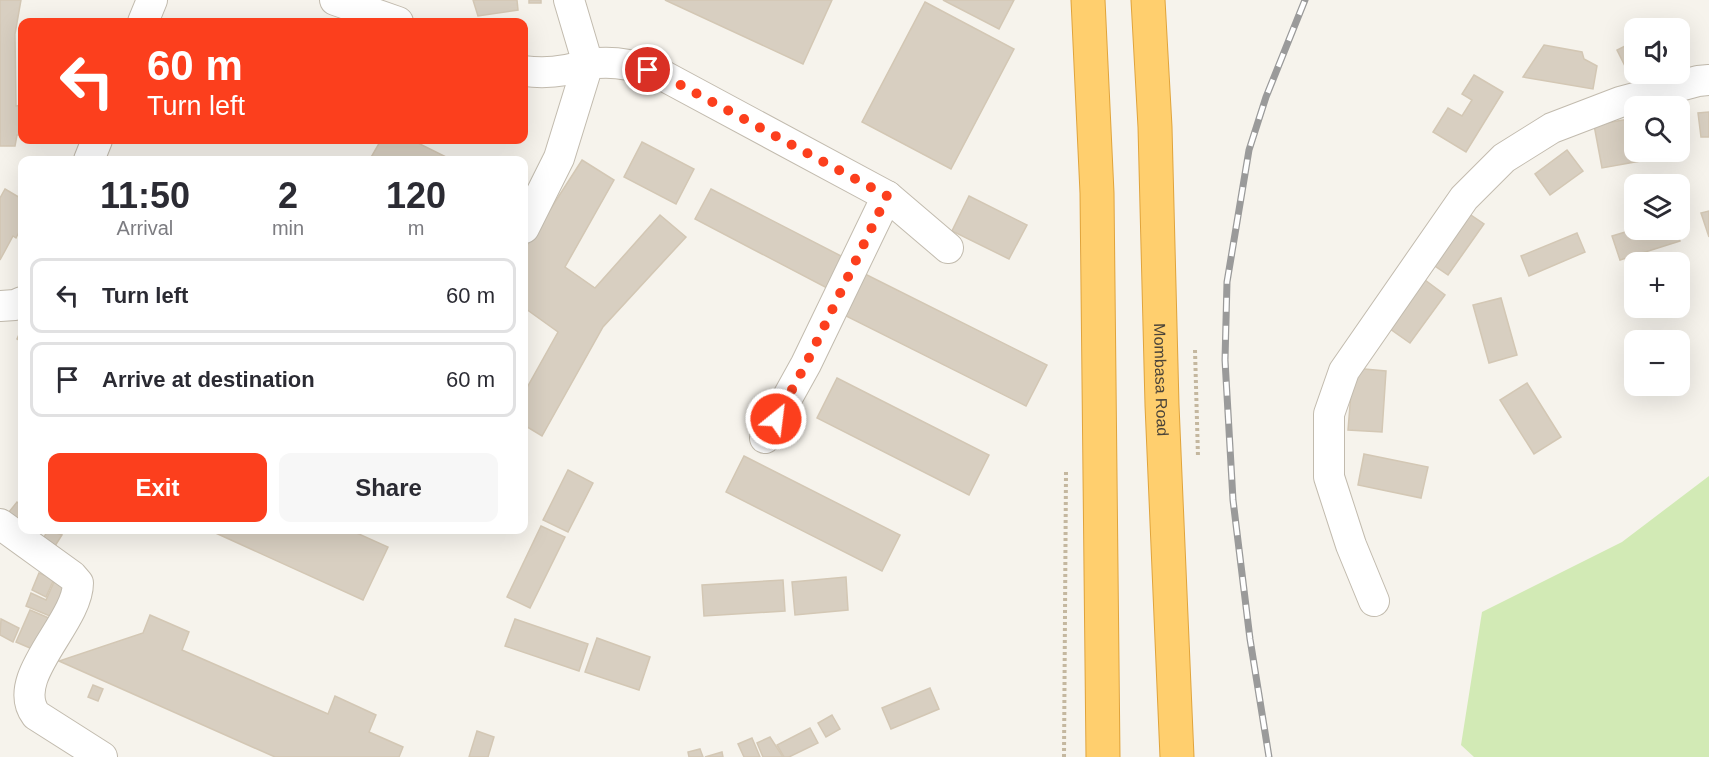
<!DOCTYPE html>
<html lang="en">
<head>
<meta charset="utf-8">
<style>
	:root { --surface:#fff; --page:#f7f7f7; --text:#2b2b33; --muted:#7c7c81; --line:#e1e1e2; --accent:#fc3f1d }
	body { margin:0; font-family:Arial,sans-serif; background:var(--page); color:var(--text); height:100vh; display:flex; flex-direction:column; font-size:22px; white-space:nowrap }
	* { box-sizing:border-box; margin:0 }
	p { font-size:20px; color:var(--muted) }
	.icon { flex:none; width:33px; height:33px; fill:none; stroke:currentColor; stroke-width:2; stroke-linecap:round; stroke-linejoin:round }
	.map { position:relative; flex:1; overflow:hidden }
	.panel { position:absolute; left:18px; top:156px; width:510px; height:378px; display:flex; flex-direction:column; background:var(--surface); border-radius:12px; box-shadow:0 6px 24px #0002 }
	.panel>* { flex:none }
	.guide { position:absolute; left:18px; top:18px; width:510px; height:126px; border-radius:12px; box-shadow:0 6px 24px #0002; background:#fc3f1d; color:#fff; overflow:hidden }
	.buttons { position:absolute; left:1624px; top:18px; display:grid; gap:12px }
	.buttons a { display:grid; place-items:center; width:66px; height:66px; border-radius:12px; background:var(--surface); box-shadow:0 6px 24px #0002; font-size:30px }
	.pin { position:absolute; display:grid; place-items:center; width:51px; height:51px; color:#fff; margin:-26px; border:3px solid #fff; border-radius:50%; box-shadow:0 2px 6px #0007 }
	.me { position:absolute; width:66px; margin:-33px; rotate:29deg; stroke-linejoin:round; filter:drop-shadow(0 0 4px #0008) }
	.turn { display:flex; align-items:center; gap:21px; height:126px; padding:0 30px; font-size:27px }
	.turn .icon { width:78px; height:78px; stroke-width:2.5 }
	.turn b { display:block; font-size:42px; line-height:51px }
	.eta { display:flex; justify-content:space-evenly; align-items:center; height:102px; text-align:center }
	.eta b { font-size:36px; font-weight:700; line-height:42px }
	.primary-button { display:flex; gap:12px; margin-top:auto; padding:12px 30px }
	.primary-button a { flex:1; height:69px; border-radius:12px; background:var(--accent); color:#fff; font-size:24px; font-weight:700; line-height:69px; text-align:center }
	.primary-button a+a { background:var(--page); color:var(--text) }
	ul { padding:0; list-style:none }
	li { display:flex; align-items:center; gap:18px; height:75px; margin:0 12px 9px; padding:0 18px; border:3px solid var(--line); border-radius:12px }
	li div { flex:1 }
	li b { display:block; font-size:22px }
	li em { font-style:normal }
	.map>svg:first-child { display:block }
</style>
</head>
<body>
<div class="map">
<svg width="1709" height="757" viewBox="0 0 1709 757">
	<rect width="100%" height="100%" fill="#f6f3ec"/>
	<path fill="#d2eab5" d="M 1709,476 L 1709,757 L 1474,757 L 1461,745 L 1482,612 L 1622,542 Z"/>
	<g fill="#d8cfc1" stroke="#d3c7b4" stroke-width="1.5">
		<path d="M 0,0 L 21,0 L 15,34 L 16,106 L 22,105 L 22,135 L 17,135 L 15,146 L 0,146 Z"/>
		<path d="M 473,0 L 517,0 L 518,10 L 478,16 Z"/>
		<rect x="529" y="0" width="12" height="3"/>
		<path d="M 665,0 L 832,0 L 803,64 Z"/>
		<path d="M 943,0 L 1014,0 L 999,29 Z"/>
		<path d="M 925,2 L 1014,49 L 951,169 L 862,122 Z"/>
		<path d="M 1674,22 L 1677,28 L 1660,28 Z"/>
		<path d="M 1680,35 L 1688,50 L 1680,54 Z"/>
		<path d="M 1635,41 L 1635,74 L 1640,74 L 1631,78 L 1617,50 Z"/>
		<path d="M 1544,45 L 1582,52 L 1584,59 L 1597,66 L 1593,89 L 1523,77 Z"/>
		<path d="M 1474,75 L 1503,92 L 1466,152 L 1433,132 L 1448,108 L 1462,116 L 1472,100 L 1462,94 Z"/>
		<path d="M 1709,112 L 1709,137 L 1701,137 L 1698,113 Z"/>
		<path d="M 1635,118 L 1635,152 L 1658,152 L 1657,158 L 1602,168 L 1594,125 Z"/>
		<path d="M 381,140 L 412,140 L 452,160 L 373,160 L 370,159 Z"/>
		<path d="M 642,142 L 694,169 L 676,204 L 624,177 Z"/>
		<path d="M 1567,150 L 1583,171 L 1550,195 L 1535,174 Z"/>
		<path d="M 582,160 L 614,180 L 565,267 L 595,288 L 660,215 L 686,237 L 603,327 L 542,436 L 524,425 L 524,393 L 558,332 L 526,309 L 524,313 L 524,250 Z"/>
		<path d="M 5,189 L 22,199 L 22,226 L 16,238 L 13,236 L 0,260 L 0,198 Z"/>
		<path d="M 711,189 L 843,257 L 827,288 L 695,219 Z"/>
		<path d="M 969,196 L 1027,225 L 1009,259 L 952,231 Z"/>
		<path d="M 1465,211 L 1484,224 L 1448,275 L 1429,262 Z"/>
		<path d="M 1709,211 L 1709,237 L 1701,213 Z"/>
		<path d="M 1635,229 L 1676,230 L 1680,241 L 1620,260 L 1612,236 Z"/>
		<path d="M 1577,233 L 1585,252 L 1529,276 L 1521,256 Z"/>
		<path d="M 863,273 L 1047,365 L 1026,406 L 842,314 Z"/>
		<path d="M 1421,277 L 1445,295 L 1410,343 L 1386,326 Z"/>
		<path d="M 1501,298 L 1517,355 L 1489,363 L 1473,305 Z"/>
		<path d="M 22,328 L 22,342 L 17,339 Z"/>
		<path d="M 1353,368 L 1386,371 L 1382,432 L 1348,430 Z"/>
		<path d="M 837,378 L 989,455 L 969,495 L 817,418 Z"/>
		<path d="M 1527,383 L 1561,437 L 1534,454 L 1500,400 Z"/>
		<path d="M 1364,454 L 1428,467 L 1421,498 L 1358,485 Z"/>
		<path d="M 744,456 L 900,535 L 882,571 L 726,492 Z"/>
		<path d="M 568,470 L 593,483 L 568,532 L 543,520 Z"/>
		<path d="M 17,502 L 22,506 L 22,523 L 9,512 Z"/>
		<path d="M 541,526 L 565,537 L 530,608 L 507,597 Z"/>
		<path d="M 48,530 L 62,535 L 55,546 L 43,539 Z"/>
		<path d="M 209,530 L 350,530 L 388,547 L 363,600 Z"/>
		<path d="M 39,573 L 54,579 L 46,597 L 32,590 Z"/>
		<path d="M 846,577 L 848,610 L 795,615 L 792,582 Z"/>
		<path d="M 783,580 L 785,611 L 704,616 L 702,585 Z"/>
		<path d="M 54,582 L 70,589 L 57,619 L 26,606 L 31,593 L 46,600 Z"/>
		<path d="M 30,610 L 51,619 L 37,651 L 16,642 Z"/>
		<path d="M 150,615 L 189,632 L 182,650 L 328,714 L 335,696 L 376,715 L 369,732 L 403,747 L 399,757 L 275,757 L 59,661 L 143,633 Z"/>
		<path d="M 1,619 L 19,628 L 13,642 L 0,635 Z"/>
		<path d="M 515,619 L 588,644 L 579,671 L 505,646 Z"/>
		<path d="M 597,638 L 650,657 L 639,690 L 585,672 Z"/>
		<path d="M 93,685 L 103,689 L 98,701 L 88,697 Z"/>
		<path d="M 930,688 L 939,709 L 891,729 L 882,708 Z"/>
		<path d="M 832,715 L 840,729 L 826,737 L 818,723 Z"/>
		<path d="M 810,728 L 818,743 L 789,757 L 784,757 L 777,745 Z"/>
		<path d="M 477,731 L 494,737 L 488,757 L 469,757 Z"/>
		<path d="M 770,737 L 783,757 L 763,757 L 757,743 Z"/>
		<path d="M 752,738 L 760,757 L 744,757 L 738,744 Z"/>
		<path d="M 700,749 L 703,757 L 689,757 L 688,752 Z"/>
		<path d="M 722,752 L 723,757 L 705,757 Z"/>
	</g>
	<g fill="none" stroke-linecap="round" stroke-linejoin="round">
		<defs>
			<g id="street">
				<path d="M 335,0 L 398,22"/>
				<path d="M 143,22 L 152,0"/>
				<path d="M 524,71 C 547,74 566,72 588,64 L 569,0"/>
				<path d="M 89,160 L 97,140"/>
				<path d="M 524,228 L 559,158 L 588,64 C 619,60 636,66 664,76 L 887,196 L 948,248"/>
				<path d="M 0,306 L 15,305 L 22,302"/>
				<path d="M 765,438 L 806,364 L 887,196"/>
				<path d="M 0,524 L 72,576 L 78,583 C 78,623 8,678 36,715 L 102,757"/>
				<path d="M 1374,601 L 1351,545 L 1329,477 L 1329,414 L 1344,371 L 1464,198 L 1504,158 L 1552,128 L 1620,102 L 1698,81 L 1709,80"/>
			</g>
			<g id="highway">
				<path d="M 1088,0 L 1097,193 L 1103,757"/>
				<path id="s1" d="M 1148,0 L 1155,127 L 1162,405 L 1177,757"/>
			</g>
		</defs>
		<use href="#street" stroke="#c2bbae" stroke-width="32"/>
		<use href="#highway" stroke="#e0a43c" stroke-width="35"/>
		<g stroke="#c4b79f" stroke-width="4" stroke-dasharray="3 3" stroke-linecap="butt">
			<path d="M 1195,350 L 1198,457"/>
			<path d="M 1064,757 L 1066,472"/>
		</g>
		<use href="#street" stroke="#fff" stroke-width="30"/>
		<use href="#highway" stroke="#ffcf6e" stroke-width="33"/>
		<defs>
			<path id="rail" d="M 1269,757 L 1250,639 L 1233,500 L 1225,360 L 1227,282 L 1249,150 L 1266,97 L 1305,0"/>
		</defs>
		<use href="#rail" stroke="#9a9a9a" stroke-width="7"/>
		<use href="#rail" stroke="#fff" stroke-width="4.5" stroke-dasharray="14" stroke-linecap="butt"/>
	</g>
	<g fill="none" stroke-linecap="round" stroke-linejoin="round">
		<path stroke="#fc3f1d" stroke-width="10" stroke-dasharray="0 18" d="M 648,70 L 664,76 L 887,196 L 806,364 L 776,419"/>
	</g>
	<g text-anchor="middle" stroke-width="5" stroke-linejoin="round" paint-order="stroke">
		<g font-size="16" fill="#4b4439" stroke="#fff">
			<text dy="6" stroke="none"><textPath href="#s1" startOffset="380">Mombasa Road</textPath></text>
		</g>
	</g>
</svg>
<div class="buttons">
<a><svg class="icon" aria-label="sound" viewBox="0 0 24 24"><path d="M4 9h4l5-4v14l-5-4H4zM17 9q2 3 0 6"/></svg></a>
<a><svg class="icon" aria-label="search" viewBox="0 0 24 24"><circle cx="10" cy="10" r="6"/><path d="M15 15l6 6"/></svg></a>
<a><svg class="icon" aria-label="layers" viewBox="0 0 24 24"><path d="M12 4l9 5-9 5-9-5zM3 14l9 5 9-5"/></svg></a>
<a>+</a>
<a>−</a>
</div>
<div class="pin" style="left:648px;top:70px;background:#d93025"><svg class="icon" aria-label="arrive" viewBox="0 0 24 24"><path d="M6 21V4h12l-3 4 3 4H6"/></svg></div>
<svg class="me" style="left:776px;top:419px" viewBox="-20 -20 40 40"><circle r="17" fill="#fc3f1d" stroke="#fff" stroke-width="3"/><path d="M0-11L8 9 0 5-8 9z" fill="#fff"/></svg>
<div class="guide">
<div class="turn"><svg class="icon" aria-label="left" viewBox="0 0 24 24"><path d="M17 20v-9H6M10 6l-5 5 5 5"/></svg><div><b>60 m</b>Turn left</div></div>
</div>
<section class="panel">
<div class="eta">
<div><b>11:50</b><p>Arrival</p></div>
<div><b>2</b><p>min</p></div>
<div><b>120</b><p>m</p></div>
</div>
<ul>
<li><svg class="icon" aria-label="left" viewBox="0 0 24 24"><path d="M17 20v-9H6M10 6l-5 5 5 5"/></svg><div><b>Turn left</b></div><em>60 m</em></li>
<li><svg class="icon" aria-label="arrive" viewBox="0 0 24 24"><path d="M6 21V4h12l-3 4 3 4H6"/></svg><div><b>Arrive at destination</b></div><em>60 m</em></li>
</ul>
<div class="primary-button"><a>Exit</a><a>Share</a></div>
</section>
</div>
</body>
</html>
